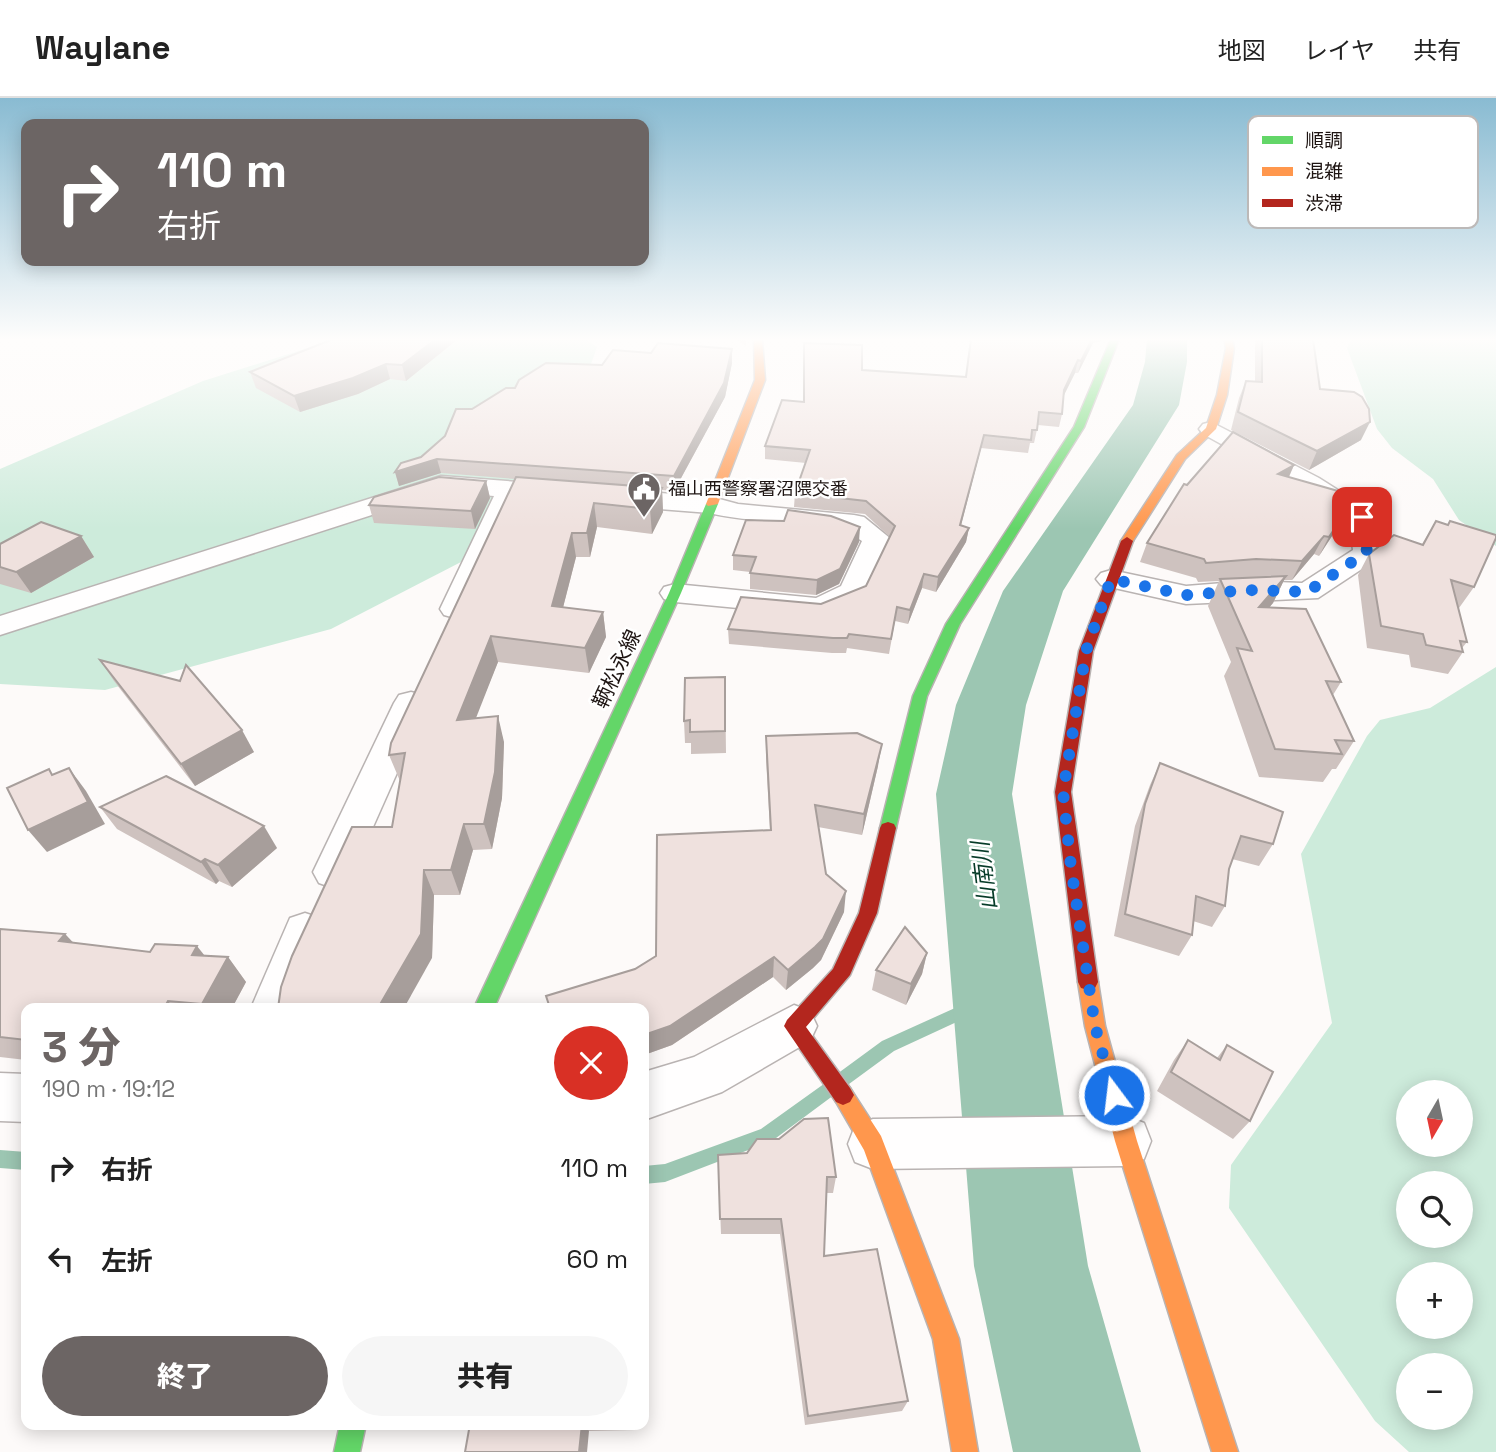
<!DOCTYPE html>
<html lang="ja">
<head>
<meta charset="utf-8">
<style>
	:root { --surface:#fff; --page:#f6f6f6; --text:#222; --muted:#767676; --line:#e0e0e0; --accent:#6c6564 }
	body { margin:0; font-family:"Space Grotesk","Noto Sans JP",sans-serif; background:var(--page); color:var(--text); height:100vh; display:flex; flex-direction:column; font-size:26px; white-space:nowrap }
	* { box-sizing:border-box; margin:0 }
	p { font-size:23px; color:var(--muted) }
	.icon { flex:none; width:38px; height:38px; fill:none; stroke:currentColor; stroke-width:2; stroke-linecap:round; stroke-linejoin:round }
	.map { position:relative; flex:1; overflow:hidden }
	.panel { position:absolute; left:21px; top:905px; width:628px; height:427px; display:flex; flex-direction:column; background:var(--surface); border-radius:14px; box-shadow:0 4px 18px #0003 }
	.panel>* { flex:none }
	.banner { position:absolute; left:21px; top:21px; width:628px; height:147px; border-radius:14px; box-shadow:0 4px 18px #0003; background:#6c6564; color:#fff; overflow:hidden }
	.needle { width:46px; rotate:189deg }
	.tools { position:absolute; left:1396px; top:982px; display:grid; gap:14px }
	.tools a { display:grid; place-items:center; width:77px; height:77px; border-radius:50%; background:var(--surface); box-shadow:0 4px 18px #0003; font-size:35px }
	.pin { position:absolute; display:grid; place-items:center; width:60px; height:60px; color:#fff; margin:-30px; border-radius:14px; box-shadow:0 4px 10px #0006 }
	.me { position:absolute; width:77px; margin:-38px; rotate:345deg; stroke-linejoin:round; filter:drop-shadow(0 0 5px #0008) }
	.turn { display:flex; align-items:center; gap:24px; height:147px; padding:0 21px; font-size:32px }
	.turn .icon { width:91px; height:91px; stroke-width:2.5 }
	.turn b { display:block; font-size:49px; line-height:60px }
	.round { display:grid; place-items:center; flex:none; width:74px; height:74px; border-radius:37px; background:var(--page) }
	.summary { display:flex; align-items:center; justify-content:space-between; height:119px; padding:0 21px }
	h1 { font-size:42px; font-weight:800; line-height:52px; color:var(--accent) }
	.action { display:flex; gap:14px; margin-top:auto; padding:14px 21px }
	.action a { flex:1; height:80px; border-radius:42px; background:var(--accent); color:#fff; font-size:28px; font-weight:800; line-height:80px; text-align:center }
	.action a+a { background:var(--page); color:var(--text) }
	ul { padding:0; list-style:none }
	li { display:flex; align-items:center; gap:21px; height:91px; padding:0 21px }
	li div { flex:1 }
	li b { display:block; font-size:26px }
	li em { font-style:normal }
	header { display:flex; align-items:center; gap:42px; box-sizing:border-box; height:98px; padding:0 35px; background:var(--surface); border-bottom:2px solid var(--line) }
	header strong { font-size:33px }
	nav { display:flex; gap:38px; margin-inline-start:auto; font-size:24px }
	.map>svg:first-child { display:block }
</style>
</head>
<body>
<header>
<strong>Waylane</strong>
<nav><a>地図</a><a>レイヤ</a><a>共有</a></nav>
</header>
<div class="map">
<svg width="1496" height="1354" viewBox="0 0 1496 1354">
	<rect width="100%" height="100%" fill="#fdfaf9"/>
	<g fill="#cdebdb" fill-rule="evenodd">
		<path d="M 336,241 L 585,241 L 597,249 L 552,378 L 519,434 L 331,531 L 105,592 L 0,586 L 0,371 L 203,283 Z"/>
		<path d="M 1352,241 L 1496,241 L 1496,448 L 1459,422 L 1433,381 L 1392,350 L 1377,331 L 1347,250 Z"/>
		<path d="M 1496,569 L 1496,1354 L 1409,1354 L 1375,1323 L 1229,1110 L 1231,1067 L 1332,925 L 1301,756 L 1367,638 L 1380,622 L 1430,610 ZM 1409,994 L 1461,994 L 1461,1046 L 1409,1046 ZM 1409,1085 L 1461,1085 L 1461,1138 L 1409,1138 ZM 1409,1176 L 1461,1176 L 1461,1228 L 1409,1228 ZM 1409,1267 L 1461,1267 L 1461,1320 L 1409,1320 Z"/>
	</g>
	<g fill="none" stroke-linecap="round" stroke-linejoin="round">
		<g fill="#9cc6b2" fill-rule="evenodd">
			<path d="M 997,891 L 1002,893 L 1005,898 L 1002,903 L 894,953 L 849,986 L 843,989 L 837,986 L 835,981 L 837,976 L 882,943 Z"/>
			<path d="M 828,983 L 834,985 L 836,991 L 834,997 L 772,1043 L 665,1084 L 644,1086 L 644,1068 L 665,1066 L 761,1031 Z"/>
			<path d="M 0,1052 L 26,1054 L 26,1072 L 0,1070 Z"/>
		</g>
		<path fill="#9cc6b2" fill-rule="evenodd" d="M 1147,241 L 1187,241 L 1187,264 L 1179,307 L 1063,493 L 1026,607 L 1012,696 L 1088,1168 L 1141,1354 L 1013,1354 L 974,1168 L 936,696 L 956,607 L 1003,493 L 1133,307 L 1145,264 Z"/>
		<defs>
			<g id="street">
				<path d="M 1211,324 L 1319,380 L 1371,413 L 1375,419 L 1381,455 L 1377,461 L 1318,500 L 1186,506 L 1101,487 L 1096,481 L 1101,475 L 1111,472 L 1186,488 L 1248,483 L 1302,485 L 1353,452 L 1349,422 L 1301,390 L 1203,336 L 1199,331 L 1203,326 Z"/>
				<path d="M 441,378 L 712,399 L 738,406 L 854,417 L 864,419 L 891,441 L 863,500 L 820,518 L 675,504 L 664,501 L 660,495 L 664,489 L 675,486 L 816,500 L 841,488 L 862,443 C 829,420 754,427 710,415 L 519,400 L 470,511 L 466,517 L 455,520 L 444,517 L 440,511 L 494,398 L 443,394 L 0,537 L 0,518 Z"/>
				<path d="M 411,594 L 423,597 L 428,605 L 353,774 L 347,785 L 333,790 L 319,785 L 313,774 L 394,605 L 399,597 Z"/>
				<path d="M 305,815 L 320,820 L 326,833 L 297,910 L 251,910 L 290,820 Z"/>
				<path d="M 794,907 L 810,913 L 817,928 L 810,943 L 722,994 L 644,1022 L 644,974 L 694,959 Z"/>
				<path d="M 0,975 L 26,976 L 26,1024 L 0,1023 Z"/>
				<path d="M 1126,1018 L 1144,1025 L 1151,1043 L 1144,1061 L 1126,1068 L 873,1071 L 855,1064 L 848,1046 L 855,1028 L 873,1021 Z"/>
			</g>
			<g id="fast">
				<path d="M 1111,241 L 1119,241 L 1084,329 L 960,526 L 927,598 L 896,730 L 894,734 L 882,734 L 880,730 L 913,598 L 946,526 L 1074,329 Z"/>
				<path d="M 712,403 L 718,406 L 681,495 L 494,910 L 474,910 L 669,495 L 706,406 Z"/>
				<path d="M 340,1326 L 366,1326 L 360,1354 L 334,1354 Z"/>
			</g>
			<g id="slow">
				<path d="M 754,241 L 762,241 L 765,282 L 718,406 L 708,408 L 706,406 L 755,282 Z"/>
				<path d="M 1224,241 L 1232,241 L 1234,250 L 1227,297 L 1216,331 L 1185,361 L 1131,446 L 1123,446 L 1121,443 L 1177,357 L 1206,330 L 1217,297 L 1226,250 Z"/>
				<path d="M 1088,876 L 1095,878 L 1098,884 L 1105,928 L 1137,1043 L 1238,1354 L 1212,1354 L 1115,1043 L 1085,928 L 1078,884 L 1081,878 Z"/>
				<path d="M 843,987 L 850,990 L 881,1038 L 959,1241 L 978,1354 L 952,1354 L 933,1241 L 864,1052 L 832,997 L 836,990 Z"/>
			</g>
			<g id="jam">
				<path d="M 1127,439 L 1133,443 L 1093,553 L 1071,694 L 1098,884 L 1095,890 L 1088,892 L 1081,890 L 1078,884 L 1055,694 L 1079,553 L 1121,443 Z"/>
				<path d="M 888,724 L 894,726 L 896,730 L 877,815 L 850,877 L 806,929 L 850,990 L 854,997 L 850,1004 L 843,1007 L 836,1004 L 784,928 L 787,922 L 833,871 L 859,815 L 880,730 L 882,726 Z"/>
			</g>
		</defs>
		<use href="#street" stroke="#b9b3b2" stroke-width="3"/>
		<use href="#fast" stroke="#b9b3b2" stroke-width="3"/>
		<use href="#slow" stroke="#b9b3b2" stroke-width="3"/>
		<use href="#jam" stroke="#b9b3b2" stroke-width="3"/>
		<use href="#street" fill="#fffefe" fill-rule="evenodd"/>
		<use href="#fast" fill="#63d668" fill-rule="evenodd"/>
		<use href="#slow" fill="#ff974d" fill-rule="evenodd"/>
		<use href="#jam" fill="#b3261e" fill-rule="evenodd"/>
	</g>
	<g fill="#cec2bf">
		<path d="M 458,241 L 406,283 L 390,281 L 358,296 L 300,314 L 256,290 L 250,274 Z"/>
		<path d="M 736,241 L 746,241 L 746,248 Z"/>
		<path d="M 971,241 L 1102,241 L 1101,243 L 1093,245 L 1078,275 L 1075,275 L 1063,299 L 1062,316 L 1059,329 L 1038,327 L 1034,345 L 1030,345 L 1028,355 L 981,350 L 961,428 L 969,430 L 966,444 L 936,494 L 922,490 L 908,526 L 895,523 L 889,556 L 847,550 L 846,555 L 832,555 L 729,546 L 728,531 L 821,506 L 866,488 L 890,439 L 865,416 L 794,409 L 795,395 L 806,365 L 765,361 L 765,348 L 803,304 L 862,272 L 966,279 Z"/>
		<path d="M 1255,241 L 1313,241 L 1320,291 L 1361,342 L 1309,372 L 1231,332 L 1239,300 L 1246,283 L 1255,284 Z"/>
		<path d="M 732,265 L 725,299 L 674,393 L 662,392 L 663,414 L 652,436 L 597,429 L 590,459 L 576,459 L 563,509 L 603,514 L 606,539 L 589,575 L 498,564 L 475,620 L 504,644 L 502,700 L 492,751 L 473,752 L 460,797 L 434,797 L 432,860 L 392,729 L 400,683 L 389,657 L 515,381 L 441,375 L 399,388 L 395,374 L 421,359 L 445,338 L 472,311 L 515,290 L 602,267 Z"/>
		<path d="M 1294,367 L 1289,379 L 1353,403 L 1343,421 L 1319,458 L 1314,456 L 1292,482 L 1284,482 L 1273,505 L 1269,509 L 1341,584 L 1333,597 L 1354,643 L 1336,671 L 1332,671 L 1323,684 L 1259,679 L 1224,578 L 1231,564 L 1208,508 L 1219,483 L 1198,484 L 1196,480 L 1140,464 L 1147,445 L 1187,387 Z"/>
		<path d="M 486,383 L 490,400 L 475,431 L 374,425 L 369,407 Z"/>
		<path d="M 784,423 L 859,444 L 839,486 L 816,497 L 750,491 L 750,474 L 733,472 L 733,457 Z"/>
		<path d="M 1436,423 L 1448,427 L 1450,423 L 1474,489 L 1459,510 L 1458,510 L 1467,544 L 1462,550 L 1463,554 L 1448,576 L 1411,569 L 1409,557 L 1367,550 L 1358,477 L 1369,456 L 1422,446 Z"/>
		<path d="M 81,438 L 94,459 L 31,495 L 0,486 L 0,446 Z"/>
		<path d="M 100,562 L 254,654 L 195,688 L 114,583 Z"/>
		<path d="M 725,579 L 726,655 L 691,656 L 691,645 L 685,645 L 684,623 Z"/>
		<path d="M 766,638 L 878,668 L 862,737 L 818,729 L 826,776 L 844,814 L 821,862 L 813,870 L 786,892 L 773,879 L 672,947 L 644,957 L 644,910 L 635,871 L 656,858 L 770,732 L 766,660 Z"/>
		<path d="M 1160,665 L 1273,746 L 1259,768 L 1232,761 L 1229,771 L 1225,808 L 1212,829 L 1193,823 L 1192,837 L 1179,858 L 1114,838 L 1135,728 L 1150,687 Z"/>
		<path d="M 100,709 L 277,750 L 232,789 L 219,783 L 216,786 L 117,731 Z"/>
		<path d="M 0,831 L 65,836 L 73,845 L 150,854 L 228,859 L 246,884 L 232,910 L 26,910 L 26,962 L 0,959 Z"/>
		<path d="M 927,855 L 922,876 L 906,907 L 872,892 L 876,872 Z"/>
		<path d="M 1188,942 L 1217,960 L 1227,947 L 1250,1023 L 1233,1041 L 1157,993 L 1174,962 Z"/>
		<path d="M 718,1057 L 836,1079 L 833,1095 L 826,1095 L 824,1158 L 908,1303 L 902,1313 L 805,1327 L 780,1136 L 721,1136 Z"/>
		<path d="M 470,1326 L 636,1326 L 636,1332 L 589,1333 Z"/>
	</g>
	<g fill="#a79e9b">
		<path d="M 436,241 L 458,241 L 406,283 L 402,267 Z"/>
		<path d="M 1092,241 L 1102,241 L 1101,243 L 1093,245 L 1078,275 L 1081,263 Z"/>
		<path d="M 732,251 L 732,265 L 725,299 L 674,393 L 674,378 Z"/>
		<path d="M 1078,262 L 1075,275 L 1060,305 L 1064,292 Z"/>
		<path d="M 386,266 L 390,281 L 358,296 L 300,314 L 294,298 Z"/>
		<path d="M 1370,324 L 1361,342 L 1309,372 L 1317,353 Z"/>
		<path d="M 984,337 L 981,350 L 957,441 L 960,427 Z"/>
		<path d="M 437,361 L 441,375 L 399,388 L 395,374 Z"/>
		<path d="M 1294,367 L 1286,385 L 1278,376 Z"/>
		<path d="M 486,383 L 490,400 L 475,431 L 471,413 Z"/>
		<path d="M 662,390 L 663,414 L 652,436 L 650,411 Z"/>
		<path d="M 1353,403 L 1343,421 L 1319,458 L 1329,439 Z"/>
		<path d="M 594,405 L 597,429 L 590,459 L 587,435 Z"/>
		<path d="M 860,429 L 859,444 L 839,486 L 816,497 L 817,482 Z"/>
		<path d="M 969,430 L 966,444 L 936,494 L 938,479 Z"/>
		<path d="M 572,435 L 576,459 L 557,533 L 552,508 Z"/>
		<path d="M 81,438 L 94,459 L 31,495 L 16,474 Z"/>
		<path d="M 1324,438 L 1314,456 L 1292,482 L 1302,463 Z"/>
		<path d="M 924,476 L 922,490 L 908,526 L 910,512 Z"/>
		<path d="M 1286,478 L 1273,505 L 1246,536 L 1259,509 Z"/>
		<path d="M 603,514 L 606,539 L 589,575 L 585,550 Z"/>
		<path d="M 491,538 L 498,564 L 465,648 L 457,622 Z"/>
		<path d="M 498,618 L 504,644 L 502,700 L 492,751 L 484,726 Z"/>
		<path d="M 242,632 L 254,654 L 195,688 L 181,666 Z"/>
		<path d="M 882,646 L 878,668 L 862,737 L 864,716 Z"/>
		<path d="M 69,670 L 86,693 L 105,726 L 47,754 L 28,732 Z"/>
		<path d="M 464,726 L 473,752 L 460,797 L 451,772 Z"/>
		<path d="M 264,728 L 277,750 L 232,789 L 218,767 Z"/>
		<path d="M 205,761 L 219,783 L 216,786 L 201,764 Z"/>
		<path d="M 424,772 L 434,797 L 432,860 L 404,910 L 378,910 Z"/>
		<path d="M 846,793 L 844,814 L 821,862 L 813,870 L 786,892 L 788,872 Z"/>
		<path d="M 65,836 L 88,860 L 59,843 Z"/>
		<path d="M 197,848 L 216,872 L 192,857 Z"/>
		<path d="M 927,855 L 922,876 L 906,907 L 911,886 Z"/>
		<path d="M 228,859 L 246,884 L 232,910 L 205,910 L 202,906 Z"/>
		<path d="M 774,859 L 773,879 L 672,947 L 644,957 L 644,937 Z"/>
		<path d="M 168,903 L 174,910 L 164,910 Z"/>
		<path d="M 644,1130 L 646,1141 L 644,1186 Z"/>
		<path d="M 582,1326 L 585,1326 L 589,1333 L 587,1354 L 579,1354 Z"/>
	</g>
	<g fill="#efe1de" stroke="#a79e9b" stroke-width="2">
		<path d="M 333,241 L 436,241 L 402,267 L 386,266 L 353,280 L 294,298 L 250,274 Z"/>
		<path d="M 971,241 L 1092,241 L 1081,263 L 1078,262 L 1064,292 L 1062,316 L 1039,314 L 1037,332 L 1032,332 L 1031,342 L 984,337 L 960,427 L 969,430 L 938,479 L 924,476 L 910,512 L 897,509 L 891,541 L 849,536 L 847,540 L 833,540 L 728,531 L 741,499 L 821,506 L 866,488 L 895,428 L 866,403 L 795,395 L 810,352 L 765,348 L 782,302 L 804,304 L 804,245 L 862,247 L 862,272 L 966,279 Z"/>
		<path d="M 1262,241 L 1313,241 L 1320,291 L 1354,294 L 1362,299 L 1369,311 L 1370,324 L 1317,353 L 1238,314 L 1246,283 L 1262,284 Z"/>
		<path d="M 658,245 L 732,251 L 724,285 L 674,378 L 437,361 L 395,374 L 401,365 L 421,359 L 445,338 L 456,311 L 472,311 L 506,290 L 515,290 L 519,282 L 546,265 L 602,267 L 613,252 L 651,255 Z"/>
		<path d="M 1233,334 L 1294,367 L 1278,376 L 1338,393 L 1353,403 L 1329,439 L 1324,438 L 1302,463 L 1256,461 L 1206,465 L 1204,461 L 1147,445 L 1184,386 L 1187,387 Z"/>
		<path d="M 439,379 L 486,383 L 471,413 L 369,407 L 374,399 Z"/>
		<path d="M 516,379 L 662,390 L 650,411 L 594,405 L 587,435 L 572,435 L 552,508 L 603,514 L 585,550 L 491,538 L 457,622 L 498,618 L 495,674 L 484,726 L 464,726 L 451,772 L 424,772 L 421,836 L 378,910 L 278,910 L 281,889 L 292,858 L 352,729 L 392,729 L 405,655 L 389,657 L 391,645 Z"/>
		<path d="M 788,412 L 831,418 L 860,429 L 840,471 L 817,482 L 750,475 L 756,459 L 733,457 L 746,422 L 784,423 Z"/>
		<path d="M 1436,423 L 1448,427 L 1450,423 L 1496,437 L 1496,440 L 1474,489 L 1451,482 L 1467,544 L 1460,543 L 1463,554 L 1426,547 L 1423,536 L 1381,528 L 1369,456 L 1394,437 L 1423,447 Z"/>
		<path d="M 41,424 L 81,438 L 16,474 L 0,469 L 0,446 Z"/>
		<path d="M 1286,478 L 1259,509 L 1306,511 L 1341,584 L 1326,583 L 1354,643 L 1335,642 L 1342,656 L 1275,651 L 1237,550 L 1252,553 L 1220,481 Z"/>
		<path d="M 100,562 L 180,583 L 186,567 L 242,632 L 181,666 Z"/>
		<path d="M 725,579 L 725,633 L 690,634 L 690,622 L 684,623 L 685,580 Z"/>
		<path d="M 857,635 L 882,646 L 864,716 L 815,707 L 826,776 L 846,793 L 823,841 L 815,849 L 788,872 L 774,859 L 670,928 L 644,937 L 644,910 L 550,910 L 546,898 L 635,871 L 656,858 L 657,737 L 771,732 L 766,638 Z"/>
		<path d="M 1160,665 L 1283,714 L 1273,746 L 1241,738 L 1229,771 L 1225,808 L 1196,798 L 1192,837 L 1125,816 L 1145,706 Z"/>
		<path d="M 69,670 L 88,704 L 28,732 L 7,690 L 49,671 L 52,677 Z"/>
		<path d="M 166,678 L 264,728 L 218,767 L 205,761 L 201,764 L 100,709 Z"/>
		<path d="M 905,829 L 927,855 L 911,886 L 876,872 Z"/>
		<path d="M 0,831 L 65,836 L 59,843 L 150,854 L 155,846 L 197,848 L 192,857 L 228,859 L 202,906 L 168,903 L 164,910 L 26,910 L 26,942 L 0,939 Z"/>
		<path d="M 1188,942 L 1220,962 L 1227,947 L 1273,974 L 1250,1023 L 1171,974 Z"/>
		<path d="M 828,1020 L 836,1079 L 827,1079 L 824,1158 L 877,1151 L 908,1303 L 808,1318 L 781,1121 L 720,1121 L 718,1057 L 747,1055 L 757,1041 L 779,1041 L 804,1021 Z"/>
		<path d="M 470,1326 L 582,1326 L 579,1354 L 465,1354 Z"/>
	</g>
	<linearGradient id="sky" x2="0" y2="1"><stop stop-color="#89bbd2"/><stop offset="0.56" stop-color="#fefdfc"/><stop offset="1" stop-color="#fefdfc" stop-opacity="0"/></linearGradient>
	<rect width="1496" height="431" fill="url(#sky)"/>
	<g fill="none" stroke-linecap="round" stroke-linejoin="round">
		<path stroke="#1a73e8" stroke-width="12" stroke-dasharray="0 21.6" d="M 1114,997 L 1095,928 L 1071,769 L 1063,694 L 1086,553 L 1111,481 L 1186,497 L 1248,492 L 1307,494 L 1367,454 L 1362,419"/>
	</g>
	<defs>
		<symbol id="civic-pin" viewBox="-11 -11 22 30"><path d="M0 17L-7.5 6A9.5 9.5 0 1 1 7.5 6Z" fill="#6c6564" stroke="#fff"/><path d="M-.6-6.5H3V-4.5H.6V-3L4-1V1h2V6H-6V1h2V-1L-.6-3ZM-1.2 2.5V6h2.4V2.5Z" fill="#fff"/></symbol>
	</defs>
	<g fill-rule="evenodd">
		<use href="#civic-pin" x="625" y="372" width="38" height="52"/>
	</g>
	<g text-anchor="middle" stroke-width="5" stroke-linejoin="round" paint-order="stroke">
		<g font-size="18" fill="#1e1513" stroke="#fff" text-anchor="start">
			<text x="668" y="397">福山西警察署沼隈交番</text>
		</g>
		<g font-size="21" fill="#1e1513" stroke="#fff">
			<text transform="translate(617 571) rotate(-65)" y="7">鞆松永線</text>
		</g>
		<g font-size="23" font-style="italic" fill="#063b28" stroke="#fff">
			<text transform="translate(984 778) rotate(-97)" y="8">山南川</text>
		</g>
	</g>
	<rect x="1248" y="18" width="230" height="112" rx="10" fill="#fff" stroke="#bcb9b8" stroke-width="2"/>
	<rect x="1262" y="38" width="31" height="8" fill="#63d668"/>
	<rect x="1262" y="69" width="31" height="9" fill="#ff974d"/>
	<rect x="1262" y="101" width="31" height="8" fill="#b3261e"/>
	<g font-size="19" fill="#1e1513">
		<text x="1305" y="49">順調</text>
		<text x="1305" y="80">混雑</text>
		<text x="1305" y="112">渋滞</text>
	</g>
</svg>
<div class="tools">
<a><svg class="needle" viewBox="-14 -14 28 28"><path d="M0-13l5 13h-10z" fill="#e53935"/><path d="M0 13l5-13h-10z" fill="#767676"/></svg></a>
<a><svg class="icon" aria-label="search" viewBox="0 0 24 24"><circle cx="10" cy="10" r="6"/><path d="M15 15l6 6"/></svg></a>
<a>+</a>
<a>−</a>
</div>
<div class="pin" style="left:1362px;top:419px;background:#d93025"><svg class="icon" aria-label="arrive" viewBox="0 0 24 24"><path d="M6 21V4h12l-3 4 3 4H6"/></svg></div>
<svg class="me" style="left:1114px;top:997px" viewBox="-20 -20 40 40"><circle r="17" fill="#1a73e8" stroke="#fff" stroke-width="3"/><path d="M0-11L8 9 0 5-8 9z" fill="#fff"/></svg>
<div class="banner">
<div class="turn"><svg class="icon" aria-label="right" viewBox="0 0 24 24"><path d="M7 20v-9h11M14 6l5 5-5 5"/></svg><div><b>110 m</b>右折</div></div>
</div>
<section class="panel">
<div class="summary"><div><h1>3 分</h1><p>190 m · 19:12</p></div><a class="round" style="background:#d93025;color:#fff"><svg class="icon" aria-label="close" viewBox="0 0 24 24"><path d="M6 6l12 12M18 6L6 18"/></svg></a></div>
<ul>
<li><svg class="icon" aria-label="right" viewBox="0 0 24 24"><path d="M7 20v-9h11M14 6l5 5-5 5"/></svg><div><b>右折</b></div><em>110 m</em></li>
<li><svg class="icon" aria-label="left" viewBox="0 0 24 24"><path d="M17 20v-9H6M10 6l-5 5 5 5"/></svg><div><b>左折</b></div><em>60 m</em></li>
</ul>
<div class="action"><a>終了</a><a>共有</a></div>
</section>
</div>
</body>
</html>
